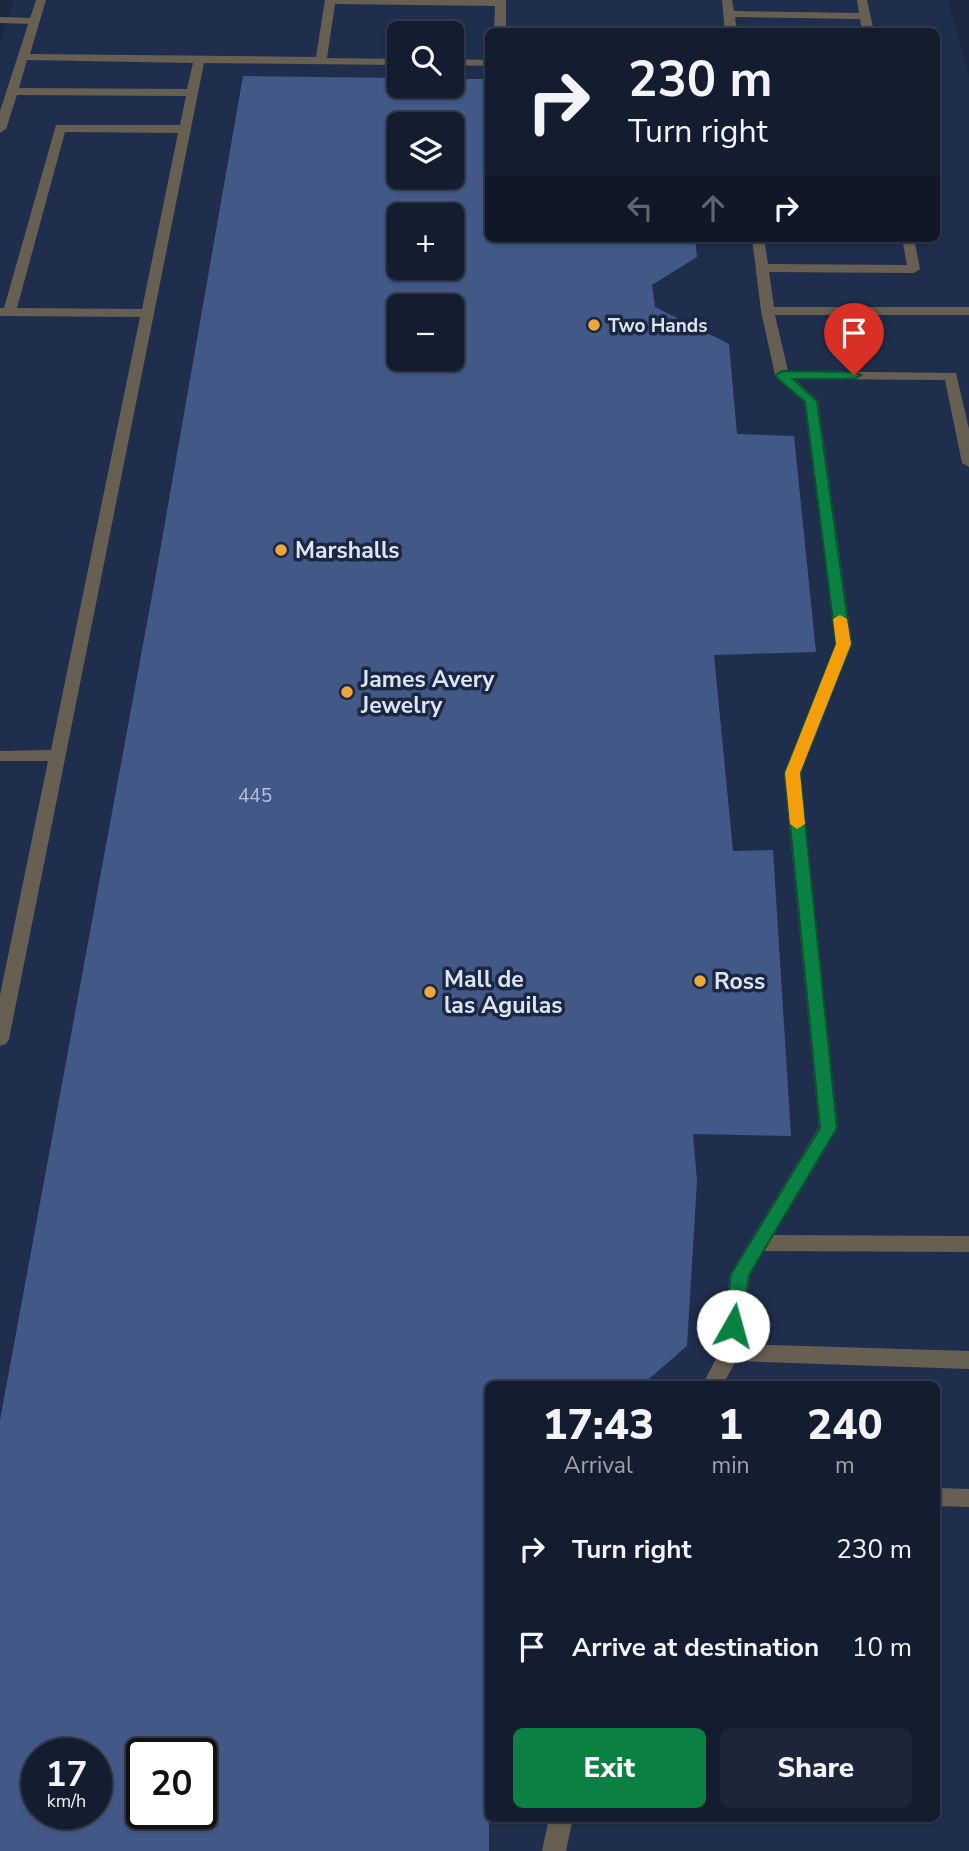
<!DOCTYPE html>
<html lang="en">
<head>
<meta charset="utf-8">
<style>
	:root { --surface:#141d30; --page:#1d2638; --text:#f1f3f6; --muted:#9da2ab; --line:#333b4c; --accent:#0b8043 }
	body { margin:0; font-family:"Nunito Sans",sans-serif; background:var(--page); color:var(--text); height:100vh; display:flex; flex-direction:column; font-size:26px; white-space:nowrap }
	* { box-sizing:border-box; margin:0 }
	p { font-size:23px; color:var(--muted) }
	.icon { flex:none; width:38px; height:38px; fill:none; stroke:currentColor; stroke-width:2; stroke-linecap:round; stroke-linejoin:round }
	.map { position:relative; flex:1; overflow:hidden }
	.drawer { position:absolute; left:485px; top:1381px; width:455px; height:441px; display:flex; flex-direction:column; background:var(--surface); border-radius:10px; box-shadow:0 2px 5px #0004,0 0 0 2px var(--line) }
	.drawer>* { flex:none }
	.top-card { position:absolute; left:485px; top:28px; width:455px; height:214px; border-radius:10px; box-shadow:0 2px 5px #0004,0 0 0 2px var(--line); background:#141d30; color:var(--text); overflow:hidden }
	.buttons { position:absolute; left:387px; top:21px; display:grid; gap:14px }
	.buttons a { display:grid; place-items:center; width:77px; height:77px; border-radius:10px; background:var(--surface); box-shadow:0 2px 5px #0004,0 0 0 2px var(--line); font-size:35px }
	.speed { position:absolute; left:21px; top:1738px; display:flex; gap:14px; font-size:35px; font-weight:700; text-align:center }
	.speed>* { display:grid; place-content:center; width:91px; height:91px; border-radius:50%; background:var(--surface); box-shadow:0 2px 5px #0004,0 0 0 2px var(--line); line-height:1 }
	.speed small { font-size:18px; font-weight:400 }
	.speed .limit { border:4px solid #111; border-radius:10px; background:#fff; color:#111 }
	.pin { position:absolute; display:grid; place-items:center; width:60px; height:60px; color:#fff; margin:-72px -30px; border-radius:50% 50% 50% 0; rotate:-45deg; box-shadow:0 0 7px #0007 }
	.pin .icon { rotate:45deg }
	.me { position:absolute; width:77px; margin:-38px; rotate:7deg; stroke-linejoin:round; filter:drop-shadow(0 0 5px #0008) }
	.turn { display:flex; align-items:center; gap:24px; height:147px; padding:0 28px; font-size:32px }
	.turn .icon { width:91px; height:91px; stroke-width:2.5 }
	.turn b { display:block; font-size:49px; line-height:60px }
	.lanes { display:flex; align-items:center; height:66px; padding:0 28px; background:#0003; justify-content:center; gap:35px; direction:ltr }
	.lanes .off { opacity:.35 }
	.eta { display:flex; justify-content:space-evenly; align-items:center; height:119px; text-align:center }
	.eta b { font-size:42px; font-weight:800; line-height:49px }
	.action { display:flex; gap:14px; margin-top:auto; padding:14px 28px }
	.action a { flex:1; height:80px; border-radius:10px; background:var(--accent); color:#fff; font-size:28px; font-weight:800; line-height:80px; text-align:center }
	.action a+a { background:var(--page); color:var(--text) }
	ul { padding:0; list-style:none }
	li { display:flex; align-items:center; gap:21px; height:98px; padding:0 28px }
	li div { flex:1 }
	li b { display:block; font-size:26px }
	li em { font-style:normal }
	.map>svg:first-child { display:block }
</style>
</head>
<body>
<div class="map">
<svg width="969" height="1851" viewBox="0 0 969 1851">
	<rect width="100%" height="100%" fill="#1b2740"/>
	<path fill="#202e4d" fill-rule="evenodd" d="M 14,0 L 948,0 L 969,76 L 969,1851 L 0,1851 L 0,43 ZM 488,32 L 936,32 L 936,238 L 488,238 ZM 399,33 L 452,33 L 452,86 L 399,86 ZM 399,124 L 452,124 L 452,177 L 399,177 ZM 399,215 L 452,215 L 452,268 L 399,268 ZM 399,306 L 452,306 L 452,359 L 399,359 ZM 488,1384 L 936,1384 L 936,1818 L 488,1818 ZM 37,1754 L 96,1754 L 96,1813 L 37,1813 ZM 142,1754 L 201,1754 L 201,1813 L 142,1813 Z"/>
	<path fill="#425887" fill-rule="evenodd" d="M 243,76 L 399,78 L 399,86 L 452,86 L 452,79 L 488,79 L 488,238 L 695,238 L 697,257 L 652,285 L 655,307 L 729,344 L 737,434 L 794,436 L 816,652 L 714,655 L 733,851 L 773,850 L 791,1136 L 693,1134 L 697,1181 L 687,1346 L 643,1384 L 488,1384 L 489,1851 L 0,1851 L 0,1420 L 156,574 ZM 399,124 L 452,124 L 452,177 L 399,177 ZM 399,215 L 452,215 L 452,268 L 399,268 ZM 399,306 L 452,306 L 452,359 L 399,359 ZM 37,1754 L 96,1754 L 96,1813 L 37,1813 ZM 142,1754 L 201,1754 L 201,1813 L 142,1813 Z"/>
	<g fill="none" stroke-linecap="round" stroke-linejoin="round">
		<g fill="#685f53" fill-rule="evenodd">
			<path d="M 36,0 L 46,0 L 30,54 L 316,57 L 325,0 L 506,0 L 506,32 L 494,32 L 495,6 L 335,4 L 327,58 L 399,59 L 399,65 L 204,63 L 9,1039 L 6,1044 L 0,1046 L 0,995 L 48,761 L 0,761 L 0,751 L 51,750 L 140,317 L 0,316 L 0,308 L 4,308 L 56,125 L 180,125 L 186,96 L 17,95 L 6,129 L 0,133 L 0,111 ZM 27,60 L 193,63 L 187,89 L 19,88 ZM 65,132 L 178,133 L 142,309 L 17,308 Z"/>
			<path d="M 722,0 L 732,0 L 734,11 L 859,13 L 857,0 L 867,0 L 874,32 L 862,32 L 860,19 L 735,17 L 737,32 L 725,32 Z"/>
			<path d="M 452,59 L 488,60 L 488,66 L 452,65 Z"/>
			<path d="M 752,238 L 764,238 L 768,264 L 907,265 L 902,238 L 914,238 L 920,269 L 914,273 L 769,272 L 774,307 L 969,307 L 969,315 L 775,315 L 788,371 L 956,373 L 969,429 L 969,467 L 962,463 L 945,380 L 795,379 L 818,401 L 852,644 L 800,773 L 838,1128 L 774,1235 L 969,1236 L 969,1252 L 764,1251 L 750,1275 L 741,1344 L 969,1351 L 969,1369 L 736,1361 L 723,1384 L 703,1384 L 720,1351 L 730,1274 L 819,1127 L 784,773 L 836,644 L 804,402 L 775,375 L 761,311 Z"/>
			<path d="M 936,1488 L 969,1489 L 969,1507 L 936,1506 Z"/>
			<path d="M 549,1818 L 573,1818 L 566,1851 L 542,1851 Z"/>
		</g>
		<path fill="#685f53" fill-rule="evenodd" d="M 0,17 L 34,18 L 40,21 L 34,24 L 0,23 Z"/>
	</g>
	<path fill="#0b8043" stroke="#07532c" stroke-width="2" d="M 782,371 L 854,372 L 861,375 L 854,379 L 793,379 L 817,401 L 851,644 L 800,773 L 837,1128 L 749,1275 L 742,1326 L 740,1331 L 733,1334 L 727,1331 L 724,1326 L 731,1274 L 820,1128 L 785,773 L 836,644 L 805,402 L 777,378 L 776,375 Z"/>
	<path fill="#f59e0b" d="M 840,615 L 847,619 L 851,644 L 800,773 L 805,824 L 797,829 L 790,824 L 785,773 L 836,644 L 833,619 Z"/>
	<g fill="#efa73d" stroke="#1b2740" stroke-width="2.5">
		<circle cx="594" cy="325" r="7"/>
		<circle cx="281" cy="550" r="7"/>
		<circle cx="347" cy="692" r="7"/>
		<circle cx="700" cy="981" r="7"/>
		<circle cx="430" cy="992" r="7"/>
	</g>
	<g text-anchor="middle" stroke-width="7" stroke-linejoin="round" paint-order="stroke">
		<g font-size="19" font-weight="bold" fill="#dce5f6" stroke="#1b2740" text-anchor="start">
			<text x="608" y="332">Two Hands</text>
		</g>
		<g font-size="19" fill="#b6c2da">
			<text x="255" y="802">445</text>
		</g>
		<g font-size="23" font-weight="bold" fill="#dce5f6" stroke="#1b2740" text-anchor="start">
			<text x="295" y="558">Marshalls</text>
			<text x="361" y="687">James Avery<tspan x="361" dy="26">Jewelry</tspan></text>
			<text x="444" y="987">Mall de<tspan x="444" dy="26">las Aguilas</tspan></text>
			<text x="714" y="989">Ross</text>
		</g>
	</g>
</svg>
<div class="buttons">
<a><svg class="icon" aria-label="search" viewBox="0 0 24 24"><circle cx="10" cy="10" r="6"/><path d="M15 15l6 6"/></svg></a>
<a><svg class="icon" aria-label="layers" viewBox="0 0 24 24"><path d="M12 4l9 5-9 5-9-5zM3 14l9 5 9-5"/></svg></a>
<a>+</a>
<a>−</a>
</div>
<div class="speed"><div>17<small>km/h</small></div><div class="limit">20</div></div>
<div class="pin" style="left:854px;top:375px;background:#d93025"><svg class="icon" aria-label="arrive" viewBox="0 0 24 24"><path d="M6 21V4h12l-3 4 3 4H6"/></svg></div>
<svg class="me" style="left:733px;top:1326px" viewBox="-20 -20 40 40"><circle r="19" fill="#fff"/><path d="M0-13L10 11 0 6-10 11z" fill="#0b8043"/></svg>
<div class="top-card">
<div class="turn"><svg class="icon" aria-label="right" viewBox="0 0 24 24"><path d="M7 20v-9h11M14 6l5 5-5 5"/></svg><div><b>230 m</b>Turn right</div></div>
<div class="lanes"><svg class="icon off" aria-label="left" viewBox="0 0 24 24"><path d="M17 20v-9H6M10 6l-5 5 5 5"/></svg><svg class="icon off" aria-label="ahead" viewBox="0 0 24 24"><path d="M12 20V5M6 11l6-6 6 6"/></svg><svg class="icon" aria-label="right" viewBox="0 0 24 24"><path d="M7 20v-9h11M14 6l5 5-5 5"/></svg></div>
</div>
<section class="drawer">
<div class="eta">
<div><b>17:43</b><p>Arrival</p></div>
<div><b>1</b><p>min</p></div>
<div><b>240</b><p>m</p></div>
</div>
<ul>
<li><svg class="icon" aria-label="right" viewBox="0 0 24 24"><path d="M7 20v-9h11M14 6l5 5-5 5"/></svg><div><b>Turn right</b></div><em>230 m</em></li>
<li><svg class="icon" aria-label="arrive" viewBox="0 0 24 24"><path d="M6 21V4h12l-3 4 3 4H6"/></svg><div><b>Arrive at destination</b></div><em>10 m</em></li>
</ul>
<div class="action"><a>Exit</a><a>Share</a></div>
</section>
</div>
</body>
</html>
